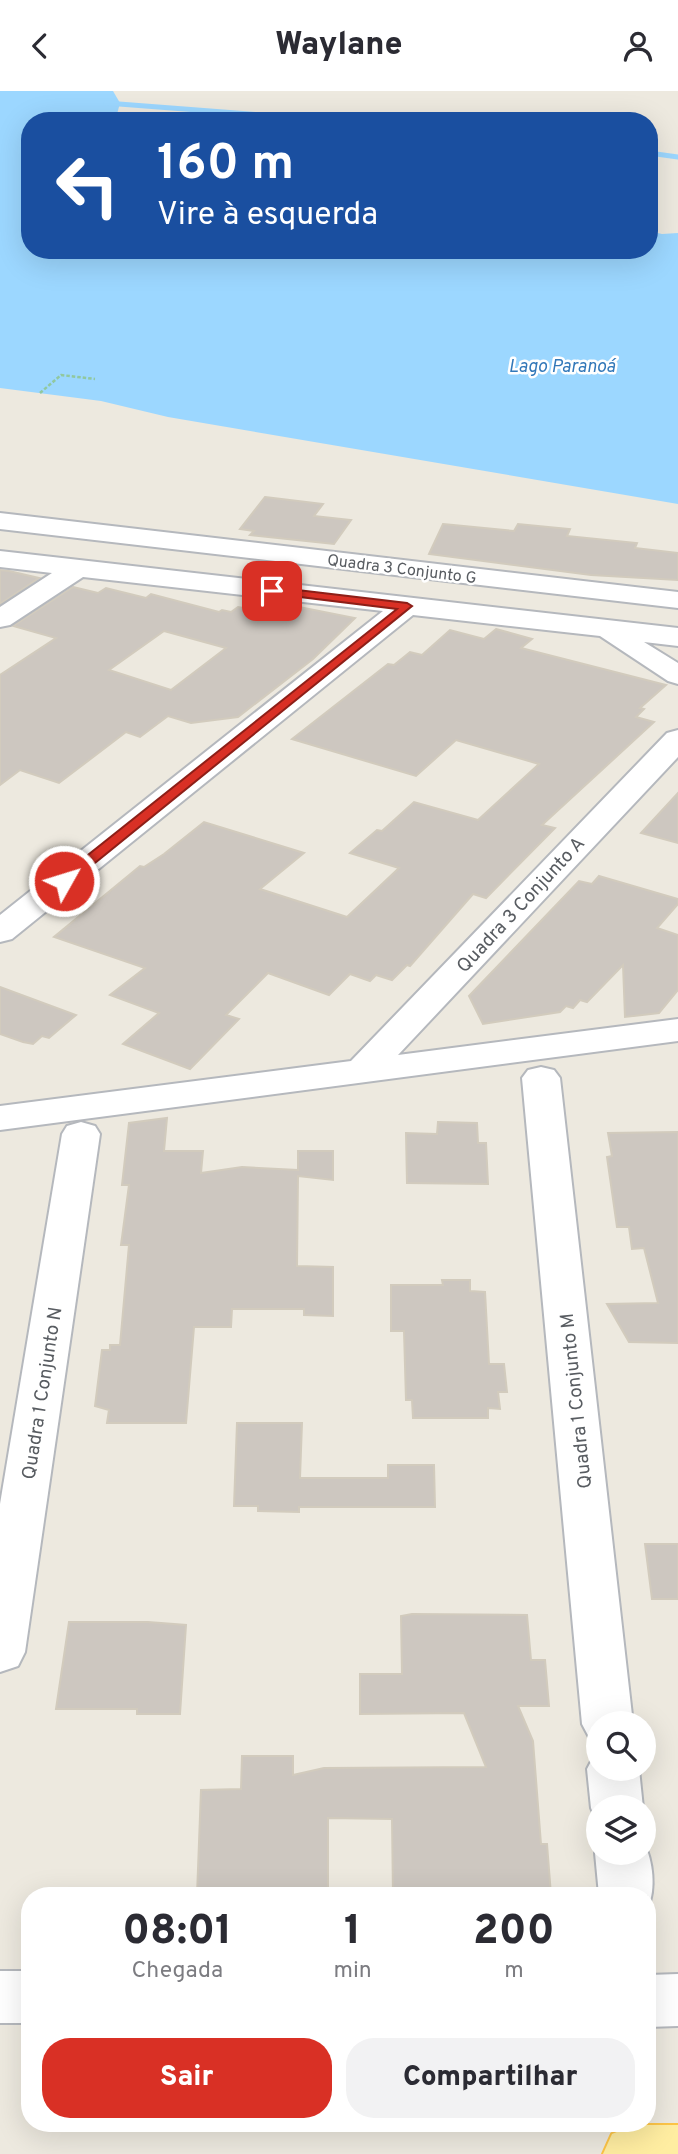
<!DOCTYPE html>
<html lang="pt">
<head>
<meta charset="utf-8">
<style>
	:root { --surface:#fff; --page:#f2f2f3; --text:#2b2b33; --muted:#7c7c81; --accent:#d93025 }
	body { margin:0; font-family:Overpass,sans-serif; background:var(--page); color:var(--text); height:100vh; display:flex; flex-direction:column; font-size:26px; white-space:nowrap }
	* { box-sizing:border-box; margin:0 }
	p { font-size:23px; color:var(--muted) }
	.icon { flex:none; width:38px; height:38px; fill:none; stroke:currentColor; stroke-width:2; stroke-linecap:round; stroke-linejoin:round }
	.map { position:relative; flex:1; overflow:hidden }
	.panel { position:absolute; left:21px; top:1796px; width:635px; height:245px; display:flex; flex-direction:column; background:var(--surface); border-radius:28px; box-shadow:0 7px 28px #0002 }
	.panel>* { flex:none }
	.top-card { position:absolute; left:21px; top:21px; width:637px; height:147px; border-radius:28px; box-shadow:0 7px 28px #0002; background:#1a4fa0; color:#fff; overflow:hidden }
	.tools { position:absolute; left:586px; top:1620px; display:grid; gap:14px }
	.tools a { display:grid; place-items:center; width:70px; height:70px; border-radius:50%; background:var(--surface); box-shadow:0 7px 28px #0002; font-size:35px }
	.pin { position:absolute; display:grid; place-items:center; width:60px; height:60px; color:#fff; margin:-30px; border-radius:14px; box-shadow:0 4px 10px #0006 }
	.me { position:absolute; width:77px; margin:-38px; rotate:51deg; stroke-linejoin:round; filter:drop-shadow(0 0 5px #0008) }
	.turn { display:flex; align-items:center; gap:24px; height:147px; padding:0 21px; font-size:32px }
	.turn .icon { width:91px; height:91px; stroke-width:2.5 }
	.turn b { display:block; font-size:49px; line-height:60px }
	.eta { display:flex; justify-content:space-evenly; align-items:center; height:119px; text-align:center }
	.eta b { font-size:42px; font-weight:800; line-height:49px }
	.cta { display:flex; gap:14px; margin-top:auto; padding:14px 21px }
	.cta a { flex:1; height:80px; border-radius:28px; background:var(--accent); color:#fff; font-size:28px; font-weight:800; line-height:80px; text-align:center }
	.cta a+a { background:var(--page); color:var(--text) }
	header { display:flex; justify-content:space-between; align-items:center; height:91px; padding:0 21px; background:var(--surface); font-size:32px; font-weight:800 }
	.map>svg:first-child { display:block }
</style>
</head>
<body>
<header><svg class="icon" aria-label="back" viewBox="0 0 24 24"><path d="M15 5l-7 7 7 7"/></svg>Waylane<svg class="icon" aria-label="person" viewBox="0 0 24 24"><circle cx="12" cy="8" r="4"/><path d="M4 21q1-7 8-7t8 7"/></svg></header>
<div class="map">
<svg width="678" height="2063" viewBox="0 0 678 2063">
	<rect width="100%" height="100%" fill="#ede9df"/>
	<path fill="#9cd7ff" d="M 0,0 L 113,0 L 120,12 L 116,27 L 120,30 L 30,30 L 30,159 L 649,159 L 649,140 L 662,143 L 678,142 L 678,413 L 168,326 L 101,310 L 0,297 Z"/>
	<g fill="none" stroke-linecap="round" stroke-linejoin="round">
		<g stroke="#9cd7ff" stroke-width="5">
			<path d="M 106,12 L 340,30"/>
			<path d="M 649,62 L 678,66"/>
		</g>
	</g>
	<g fill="#cdc7c0" stroke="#d2cbbd" stroke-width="2" fill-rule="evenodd">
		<path d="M 265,406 L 323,413 L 314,425 L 351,429 L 334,453 L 250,444 L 254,440 L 240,438 Z"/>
		<path d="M 443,433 L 514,440 L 518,433 L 570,438 L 567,445 L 637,452 L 635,457 L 678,462 L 678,489 L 591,484 L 429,463 Z"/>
		<path d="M 0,479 L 9,480 L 39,487 L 0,513 Z"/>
		<path d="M 73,496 L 98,502 L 106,497 L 146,507 L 151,503 L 219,521 L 222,519 L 231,521 L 238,516 L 266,521 L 274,513 L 284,513 L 355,527 L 313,568 L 238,626 L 191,632 L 168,625 L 140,646 L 126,641 L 59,692 L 20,679 L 0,694 L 0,584 L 56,547 L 13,535 ZM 164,540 L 226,557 L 171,599 L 109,579 Z"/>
		<path d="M 496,538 L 532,548 L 521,557 L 666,594 L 640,617 L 644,618 L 636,626 L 654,631 L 542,734 L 555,737 L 486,807 L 473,803 L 410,875 L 407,874 L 392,889 L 376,884 L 370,890 L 350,883 L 329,904 L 268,882 L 226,924 L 239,928 L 190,978 L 123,953 L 159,922 L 110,904 L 145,877 L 54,846 L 140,775 L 144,776 L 164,763 L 204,731 L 304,762 L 260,798 L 347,826 L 399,777 L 350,762 L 377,739 L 382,740 L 414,711 L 478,729 L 539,673 L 456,649 L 416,685 L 292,648 L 388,573 L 394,574 L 410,561 L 422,564 L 450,539 L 484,548 Z"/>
		<path d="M 678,702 L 678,752 L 641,742 Z"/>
		<path d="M 599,785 L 678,808 L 678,813 L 657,837 L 678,844 L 678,899 L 659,922 L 625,926 L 623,874 L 587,911 L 580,909 L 573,917 L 566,915 L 560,921 L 483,933 L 469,905 L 579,790 L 592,793 Z"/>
		<path d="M 0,896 L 76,924 L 49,947 L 42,945 L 33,953 L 23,951 L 0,943 Z"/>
		<path d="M 167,1027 L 164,1060 L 203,1060 L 201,1082 L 242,1076 L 298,1079 L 298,1060 L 333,1060 L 333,1089 L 298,1085 L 297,1175 L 333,1176 L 333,1225 L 304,1224 L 304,1218 L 232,1218 L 231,1236 L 194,1236 L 186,1332 L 107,1332 L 109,1319 L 95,1315 L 102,1259 L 110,1259 L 110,1254 L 120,1254 L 129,1154 L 121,1154 L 129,1094 L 122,1094 L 129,1032 Z"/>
		<path d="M 438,1031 L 477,1032 L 478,1052 L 486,1052 L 488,1093 L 407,1092 L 406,1042 L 437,1043 Z"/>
		<path d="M 678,1041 L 678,1252 L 629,1251 L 607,1213 L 658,1212 L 644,1157 L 632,1158 L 629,1136 L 617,1136 L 607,1066 L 612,1065 L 608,1042 Z"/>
		<path d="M 442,1189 L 470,1189 L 470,1200 L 485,1201 L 489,1273 L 504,1273 L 507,1301 L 498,1301 L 500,1318 L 488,1317 L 488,1327 L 413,1327 L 412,1309 L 406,1309 L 404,1240 L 391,1240 L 391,1194 L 443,1194 Z"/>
		<path d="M 237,1332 L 302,1332 L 300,1387 L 388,1387 L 388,1374 L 434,1374 L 435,1416 L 299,1416 L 299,1421 L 258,1420 L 258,1415 L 234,1415 Z"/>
		<path d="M 645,1453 L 678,1453 L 678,1508 L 652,1508 Z"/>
		<path d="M 412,1523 L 527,1524 L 531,1569 L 545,1569 L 549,1615 L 518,1615 L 533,1650 L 541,1753 L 547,1753 L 551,1804 L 393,1804 L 392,1728 L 328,1727 L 328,1804 L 197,1804 L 201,1699 L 241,1698 L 242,1665 L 293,1665 L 293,1684 L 324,1677 L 486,1676 L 464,1622 L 360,1623 L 360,1583 L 402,1583 L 401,1525 Z"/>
		<path d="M 69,1531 L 148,1531 L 186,1534 L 180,1623 L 137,1623 L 137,1618 L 56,1618 Z"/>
	</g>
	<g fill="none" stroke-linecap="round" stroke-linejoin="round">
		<defs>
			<g id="minor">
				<path d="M 0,422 L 678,501 L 678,517 L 0,438 Z"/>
				<path d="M 0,460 L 678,537 L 678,555 L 644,551 L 678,572 L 678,593 L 668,590 L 600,545 L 413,524 L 12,848 L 0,851 L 0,824 L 383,520 L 83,486 L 10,534 L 0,536 L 0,516 L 52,482 L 0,476 Z"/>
				<path d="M 678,639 L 678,666 L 398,964 L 678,928 L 678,950 L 0,1039 L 0,1015 L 351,970 L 667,642 Z"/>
				<path d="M 541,976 L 554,979 L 560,987 L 633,1633 L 598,1633 L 598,1651 L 590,1648 L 582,1633 L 522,987 L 528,979 Z"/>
				<path d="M 81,1031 L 95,1035 L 100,1043 L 25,1561 L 18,1575 L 0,1581 L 0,1413 L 62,1043 L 67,1035 Z"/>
				<path d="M 598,1661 L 598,1678 L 639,1678 L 643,1717 L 598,1717 L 598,1733 L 591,1717 L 587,1678 L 595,1663 Z"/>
				<path d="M 644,1752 C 653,1770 656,1798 648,1816 L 648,1804 L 599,1804 L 595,1762 L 598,1755 L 598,1762 L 644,1762 Z"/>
				<rect x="0" y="1880" width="30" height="52"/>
				<path d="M 678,1883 L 678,1935 L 648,1936 L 648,1884 Z"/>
			</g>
			<path id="major" d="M 633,2034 L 678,2034 L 678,2063 L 603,2063 L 612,2043 Z"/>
		</defs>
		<use href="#minor" stroke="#b5b8bd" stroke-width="4"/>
		<use href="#major" stroke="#fdc547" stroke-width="4"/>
		<path stroke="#91c89f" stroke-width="2.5" stroke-dasharray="3.5 2" stroke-linecap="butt" d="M 40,302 L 61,284 L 95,288"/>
		<use href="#minor" fill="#fff" fill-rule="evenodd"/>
		<use href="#major" fill="#ffeda1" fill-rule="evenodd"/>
	</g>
	<path fill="#d93025" stroke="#8d1f18" stroke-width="2" d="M 272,496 L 407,512 L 412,515 L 69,793 L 59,793 L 59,787 L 397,518 L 268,502 L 267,500 Z"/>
	<g text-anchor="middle" stroke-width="5" stroke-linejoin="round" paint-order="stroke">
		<g font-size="16" fill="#585c61" stroke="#fff">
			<text transform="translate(402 477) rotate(7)" y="6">Quadra 3 Conjunto G</text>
		</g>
		<g font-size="18" font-style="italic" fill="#3278b9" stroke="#fff">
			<text x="562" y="281">Lago Paranoá</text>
		</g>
		<g font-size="19" fill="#585c61" stroke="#fff">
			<text transform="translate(520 813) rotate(-47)" y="7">Quadra 3 Conjunto A</text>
			<text transform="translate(41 1302) rotate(-81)" y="7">Quadra 1 Conjunto N</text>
			<text transform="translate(575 1310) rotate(-96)" y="7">Quadra 1 Conjunto M</text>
		</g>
	</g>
</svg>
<div class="tools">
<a><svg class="icon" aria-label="search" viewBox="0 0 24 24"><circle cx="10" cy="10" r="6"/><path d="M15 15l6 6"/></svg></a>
<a><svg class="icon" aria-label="layers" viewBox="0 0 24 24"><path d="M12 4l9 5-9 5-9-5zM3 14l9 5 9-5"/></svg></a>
</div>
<div class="pin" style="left:272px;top:500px;background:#d93025"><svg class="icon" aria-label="arrive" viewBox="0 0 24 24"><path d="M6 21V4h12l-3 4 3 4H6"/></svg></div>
<svg class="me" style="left:64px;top:790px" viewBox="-20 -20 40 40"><circle r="17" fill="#d93025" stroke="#fff" stroke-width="3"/><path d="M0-11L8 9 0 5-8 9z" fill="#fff"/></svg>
<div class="top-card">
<div class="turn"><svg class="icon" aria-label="left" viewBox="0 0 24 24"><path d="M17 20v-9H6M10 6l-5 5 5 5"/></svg><div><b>160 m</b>Vire à esquerda</div></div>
</div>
<section class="panel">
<div class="eta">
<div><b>08:01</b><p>Chegada</p></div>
<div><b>1</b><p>min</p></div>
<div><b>200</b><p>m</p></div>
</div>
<div class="cta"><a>Sair</a><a>Compartilhar</a></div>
</section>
</div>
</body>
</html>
